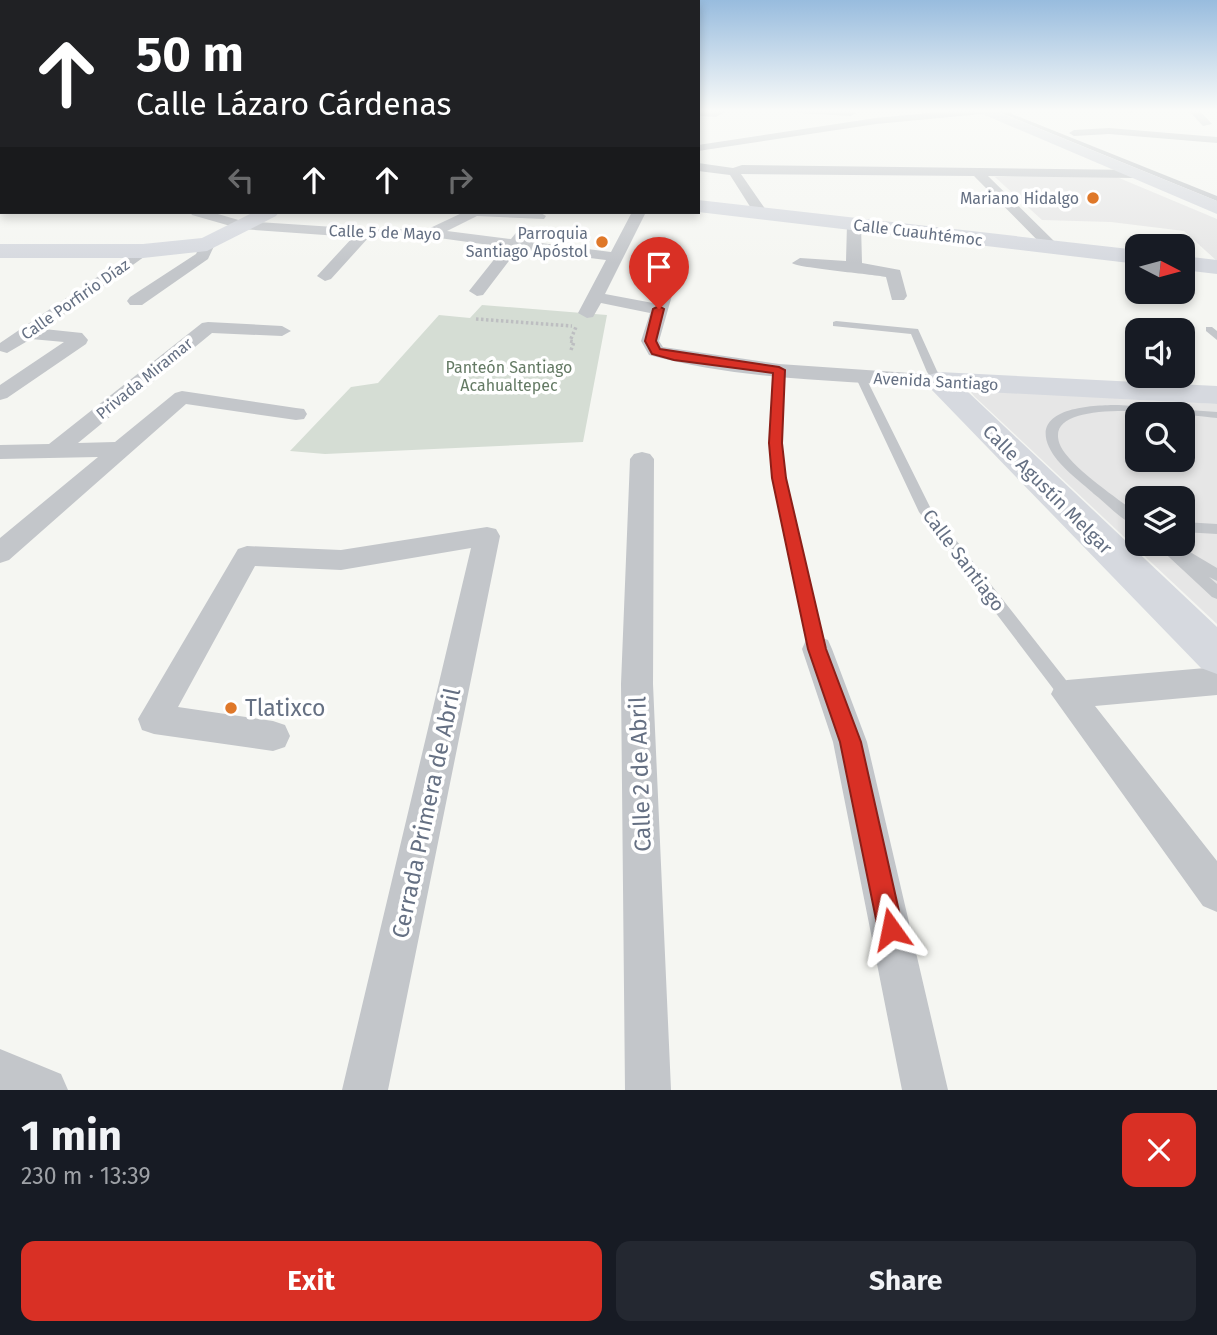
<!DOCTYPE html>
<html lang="en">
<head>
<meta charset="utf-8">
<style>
	:root { --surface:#171b24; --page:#242831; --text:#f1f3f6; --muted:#9ea1a6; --accent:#d93025 }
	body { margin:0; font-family:"Fira Sans",sans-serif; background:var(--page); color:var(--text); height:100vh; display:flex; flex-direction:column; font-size:26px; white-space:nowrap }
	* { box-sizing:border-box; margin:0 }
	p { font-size:23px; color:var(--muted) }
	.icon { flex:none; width:38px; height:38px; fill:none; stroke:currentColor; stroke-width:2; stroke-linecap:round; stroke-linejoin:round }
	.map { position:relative; height:1090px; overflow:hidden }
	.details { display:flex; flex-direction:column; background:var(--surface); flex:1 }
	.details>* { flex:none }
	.banner { position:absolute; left:0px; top:0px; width:700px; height:214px; box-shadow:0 4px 10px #0003; background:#202124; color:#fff; overflow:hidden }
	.needle { width:46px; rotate:96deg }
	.fabs { position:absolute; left:1125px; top:234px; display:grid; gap:14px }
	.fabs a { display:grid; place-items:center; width:70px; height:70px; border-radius:14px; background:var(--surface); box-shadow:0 4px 10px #0003; font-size:35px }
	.pin { position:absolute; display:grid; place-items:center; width:60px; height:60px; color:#fff; margin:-72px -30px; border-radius:50% 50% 50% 0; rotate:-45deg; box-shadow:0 0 7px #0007 }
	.pin .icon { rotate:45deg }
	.me { position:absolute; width:77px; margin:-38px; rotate:348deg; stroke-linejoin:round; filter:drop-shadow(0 0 5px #0008) }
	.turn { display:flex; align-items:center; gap:24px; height:147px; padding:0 21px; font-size:32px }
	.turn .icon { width:91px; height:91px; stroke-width:2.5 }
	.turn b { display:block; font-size:49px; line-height:60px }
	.lanes { display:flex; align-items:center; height:66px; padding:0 21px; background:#0003; justify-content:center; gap:35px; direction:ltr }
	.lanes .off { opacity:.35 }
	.round { display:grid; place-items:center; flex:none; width:74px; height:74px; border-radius:14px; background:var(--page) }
	.overview { display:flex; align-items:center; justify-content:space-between; height:119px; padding:0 21px }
	h1 { font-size:42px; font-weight:700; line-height:52px }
	.cta { display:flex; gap:14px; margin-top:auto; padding:14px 21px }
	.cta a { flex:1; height:80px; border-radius:14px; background:var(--accent); color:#fff; font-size:28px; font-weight:700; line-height:80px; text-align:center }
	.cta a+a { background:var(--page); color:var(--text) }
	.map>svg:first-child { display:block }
</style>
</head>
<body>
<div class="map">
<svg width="1217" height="1090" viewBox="0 0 1217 1090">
	<rect width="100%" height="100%" fill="#f5f6f2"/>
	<g fill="#e6e6e6" fill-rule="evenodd">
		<path d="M 1112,175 L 1217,219 L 1217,261 L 1184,231 L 1111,222 L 1042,220 L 995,177 Z"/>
		<path d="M 968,389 L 1217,404 L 1217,624 L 975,397 ZM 1138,415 L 1183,415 L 1183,460 L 1138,460 ZM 1138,499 L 1183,499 L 1183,544 L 1138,544 Z"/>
	</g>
	<path fill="#d5ddd4" d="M 482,305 L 607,315 L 583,442 L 325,454 L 290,451 L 351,387 L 378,383 L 439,315 L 470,318 Z"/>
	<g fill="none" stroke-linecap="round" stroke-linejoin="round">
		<g stroke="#bdbec1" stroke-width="3.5" stroke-dasharray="2.5 2.5" stroke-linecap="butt">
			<path d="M 476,319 L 572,326"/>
			<path d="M 571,350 L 574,342 L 570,341 L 576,327"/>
		</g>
		<g fill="#c3c6ca" fill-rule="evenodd">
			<path d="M 994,110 L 1002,110 L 1217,196 L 1217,201 Z"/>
			<path d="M 1118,110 L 1135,110 L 1136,111 L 1133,113 Z"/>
			<path d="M 836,321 L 918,329 L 937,371 L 944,381 L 943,383 L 935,383 L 927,372 L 911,334 L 833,326 L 833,322 Z"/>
			<path d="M 1206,327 L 1212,327 L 1217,331 L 1217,340 L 1206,331 Z"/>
			<path d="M 779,367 L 784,370 L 782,443 L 785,478 L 825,649 L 823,654 L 817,656 L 811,654 L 809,649 L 773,478 L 770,443 L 774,370 Z"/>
			<path d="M 861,375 L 866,378 L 930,507 L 1073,689 L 1075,694 L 1073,699 L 1067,702 L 1061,699 L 919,512 L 856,378 Z"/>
			<path d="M 1119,405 L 1217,412 L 1217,418 C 1195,417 1034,391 1061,447 C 1072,468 1118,499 1138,514 L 1138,527 C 1122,521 1107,504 1094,494 C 1079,480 1058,466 1049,447 C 1030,406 1097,405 1119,405 Z"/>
			<path d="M 1183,522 L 1217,524 L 1217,534 L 1183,532 Z"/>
			<path d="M 1155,544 L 1171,544 L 1180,552 L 1190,552 L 1217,568 L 1217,581 L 1209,577 L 1217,584 L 1217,599 L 1212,597 Z"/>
		</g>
		<g fill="#c3c6ca" fill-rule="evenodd">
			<path d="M 698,110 L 728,110 L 716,117 L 698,116 Z"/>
			<path d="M 793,110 L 852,110 L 856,113 L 851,116 L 798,113 Z"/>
			<path d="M 959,110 L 987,111 L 982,114 L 876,124 L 698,151 L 698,145 L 876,118 Z"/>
			<path d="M 1188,110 L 1199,110 L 1212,124 L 1203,126 Z"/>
			<path d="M 1109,128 L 1217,137 L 1217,143 L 1109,134 L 1074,136 L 1069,133 L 1074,130 Z"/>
			<path d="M 698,163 L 733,168 L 742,165 L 1135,170 L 1141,174 L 1135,178 L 988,176 L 1057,244 L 1060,247 L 1057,250 L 1047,250 L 974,176 L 741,174 L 768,213 L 761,217 L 756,216 L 730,175 L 698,171 Z"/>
			<path d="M 0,188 L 2,188 L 2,197 L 0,196 Z"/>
			<path d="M 190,212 L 211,212 L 242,221 L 365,229 L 428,229 L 464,212 L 539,212 L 546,216 L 544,219 L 477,216 L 447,231 L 511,239 L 519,229 L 524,228 L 531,232 L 525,241 L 611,252 L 632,212 L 646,212 L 605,294 L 653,303 L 661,281 L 673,281 L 675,285 L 659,341 L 663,347 L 779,364 L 939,375 L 946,377 L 949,381 L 946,385 L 939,387 C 846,381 739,380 649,355 L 641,341 L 650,313 L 601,303 L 593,317 L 587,318 L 578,313 L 606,260 L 518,249 L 483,295 L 477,296 L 469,291 L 504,247 L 432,237 L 369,237 L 331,279 L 325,281 L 317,276 L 353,237 L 241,229 L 192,215 Z"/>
			<path d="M 854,220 L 861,224 L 862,263 L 900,270 L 907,296 L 904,300 L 892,300 L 886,277 C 871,274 798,268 792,263 L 800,258 L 846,261 L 847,224 Z"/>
			<path d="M 207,239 L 215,244 L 208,259 L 142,305 L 130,305 L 127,301 L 130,297 L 196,254 L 202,241 Z"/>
			<path d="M 143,246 L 151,251 L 148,254 L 44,329 L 82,333 L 88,340 L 86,344 L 7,398 L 0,400 L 0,385 L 64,342 L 31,339 L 7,353 L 0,351 L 0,343 Z"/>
			<path d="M 208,322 L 282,326 L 291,331 L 282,336 L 212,333 L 78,443 L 115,442 L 175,393 L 182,391 L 296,408 L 304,409 L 307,414 L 304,419 L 296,420 L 186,404 L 9,560 L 0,563 L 0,538 L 98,457 L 0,459 L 0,445 L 49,444 L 202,323 Z"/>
			<path d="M 642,452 L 650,454 L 654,459 L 653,684 L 671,1090 L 625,1090 L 621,684 L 630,459 L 634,454 Z"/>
			<path d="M 487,527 L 496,529 L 500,536 L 388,1090 L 342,1090 L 471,548 L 341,570 L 255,566 L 178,707 L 273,721 L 285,725 L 290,736 L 285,747 L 273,751 L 154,734 L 142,730 L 138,719 L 238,549 L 247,546 L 341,550 Z"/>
			<path d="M 817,636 L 828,640 L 832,649 L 867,742 L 948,1090 L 902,1090 L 833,742 L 802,649 L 806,640 Z"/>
			<path d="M 1217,667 L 1217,695 L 1095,706 L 1217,861 L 1217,912 L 1203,906 L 1051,694 L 1056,684 L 1067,680 Z"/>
			<path d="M 0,1049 L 61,1074 L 68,1090 L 0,1090 Z"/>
		</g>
		<g fill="#d6d9df" fill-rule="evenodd">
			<path d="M 0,151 L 2,151 L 0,162 Z"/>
			<path d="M 698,200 L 1138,250 L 1138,264 L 698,212 Z"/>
			<path d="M 254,212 L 279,212 L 276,216 L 207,251 L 143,258 L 0,258 L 0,244 L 143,244 L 202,238 Z"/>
			<path d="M 1183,256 L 1217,260 L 1217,274 L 1183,270 Z"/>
			<path d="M 939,372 L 1217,386 L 1217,404 L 967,391 L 1217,627 L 1217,674 L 1201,668 L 929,387 L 924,381 L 929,375 Z"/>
		</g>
		<path fill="#d6d9df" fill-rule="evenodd" d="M 973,110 L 993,110 L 1217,201 L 1217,214 Z"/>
	</g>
	<linearGradient id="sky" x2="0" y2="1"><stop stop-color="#98bcde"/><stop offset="0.42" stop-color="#fafbf9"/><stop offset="1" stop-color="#fafbf9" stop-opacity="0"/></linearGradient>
	<rect width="1217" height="263" fill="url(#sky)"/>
	<path fill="#d93025" stroke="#8d1f18" stroke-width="2" d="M 659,306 L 664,309 L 656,341 L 660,349 L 779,367 L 785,370 L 782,443 L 786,478 L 826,649 L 861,742 L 903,929 L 899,938 L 891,942 L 882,938 L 878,929 L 840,742 L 808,649 L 772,478 L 769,443 L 773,373 L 674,360 L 652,354 L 645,341 L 653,309 Z"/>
	<g fill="#df7829" stroke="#fff" stroke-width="2.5">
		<circle cx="1093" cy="198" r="7"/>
		<circle cx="602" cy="242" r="7"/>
		<circle cx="231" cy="708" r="7"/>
	</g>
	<g text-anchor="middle" stroke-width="7" stroke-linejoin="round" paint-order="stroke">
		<g font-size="16" fill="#657083" stroke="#fff" text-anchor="end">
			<text x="1079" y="204">Mariano Hidalgo</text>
			<text x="588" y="239">Parroquia<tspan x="588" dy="18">Santiago Apóstol</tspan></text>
		</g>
		<g font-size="16" fill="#657083" stroke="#fff">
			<text transform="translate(385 232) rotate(2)" y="6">Calle 5 de Mayo</text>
			<text transform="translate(918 232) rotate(7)" y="6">Calle Cuauhtémoc</text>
			<text transform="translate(75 299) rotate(-35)" y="6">Calle Porfirio Díaz</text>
			<text transform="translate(144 378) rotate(-39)" y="6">Privada Miramar</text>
			<text transform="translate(936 381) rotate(3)" y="6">Avenida Santiago</text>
		</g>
		<g font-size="16" fill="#647a64" stroke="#fff">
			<text x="509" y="373">Panteón Santiago<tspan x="509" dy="18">Acahualtepec</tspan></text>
		</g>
		<g font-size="19" fill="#657083" stroke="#fff">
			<text transform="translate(1048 489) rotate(45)" y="7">Calle Agustín Melgar</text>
			<text transform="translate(964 560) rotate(53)" y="7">Calle Santiago</text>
		</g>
		<g font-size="23" fill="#657083" stroke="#fff" text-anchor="start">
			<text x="245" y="716">Tlatixco</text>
		</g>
		<g font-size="23" fill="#657083" stroke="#fff">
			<text transform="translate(640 774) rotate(-92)" y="8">Calle 2 de Abril</text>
			<text transform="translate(426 813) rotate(-78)" y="8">Cerrada Primera de Abril</text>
		</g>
	</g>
</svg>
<div class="fabs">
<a><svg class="needle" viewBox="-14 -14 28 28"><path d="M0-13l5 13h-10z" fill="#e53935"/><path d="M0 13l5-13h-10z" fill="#9ea1a6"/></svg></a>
<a><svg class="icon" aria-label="sound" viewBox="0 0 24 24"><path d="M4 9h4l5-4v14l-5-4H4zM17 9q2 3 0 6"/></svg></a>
<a><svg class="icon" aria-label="search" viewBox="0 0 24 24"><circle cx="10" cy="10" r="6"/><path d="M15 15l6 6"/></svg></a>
<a><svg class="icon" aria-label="layers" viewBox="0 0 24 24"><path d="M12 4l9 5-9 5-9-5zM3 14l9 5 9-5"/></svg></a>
</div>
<div class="pin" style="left:659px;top:309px;background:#d93025"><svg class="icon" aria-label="arrive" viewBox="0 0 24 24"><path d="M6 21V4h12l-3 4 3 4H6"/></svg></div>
<svg class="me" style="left:891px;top:929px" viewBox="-20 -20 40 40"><path d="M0-17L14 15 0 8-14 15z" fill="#d93025" stroke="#fff" stroke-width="4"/></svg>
<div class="banner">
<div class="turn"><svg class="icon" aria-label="ahead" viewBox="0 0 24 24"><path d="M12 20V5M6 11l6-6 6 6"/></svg><div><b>50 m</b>Calle Lázaro Cárdenas</div></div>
<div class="lanes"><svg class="icon off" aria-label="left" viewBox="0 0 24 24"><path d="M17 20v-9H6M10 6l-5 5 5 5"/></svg><svg class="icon" aria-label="ahead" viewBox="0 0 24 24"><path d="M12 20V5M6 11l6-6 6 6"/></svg><svg class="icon" aria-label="ahead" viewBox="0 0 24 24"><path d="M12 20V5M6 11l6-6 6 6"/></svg><svg class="icon off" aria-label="right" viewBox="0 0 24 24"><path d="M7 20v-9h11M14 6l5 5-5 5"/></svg></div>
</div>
</div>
<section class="details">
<div class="overview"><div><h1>1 min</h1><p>230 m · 13:39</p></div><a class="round" style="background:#d93025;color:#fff"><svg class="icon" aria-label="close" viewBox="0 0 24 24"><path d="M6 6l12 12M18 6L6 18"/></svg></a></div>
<div class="cta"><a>Exit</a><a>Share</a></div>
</section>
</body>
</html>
